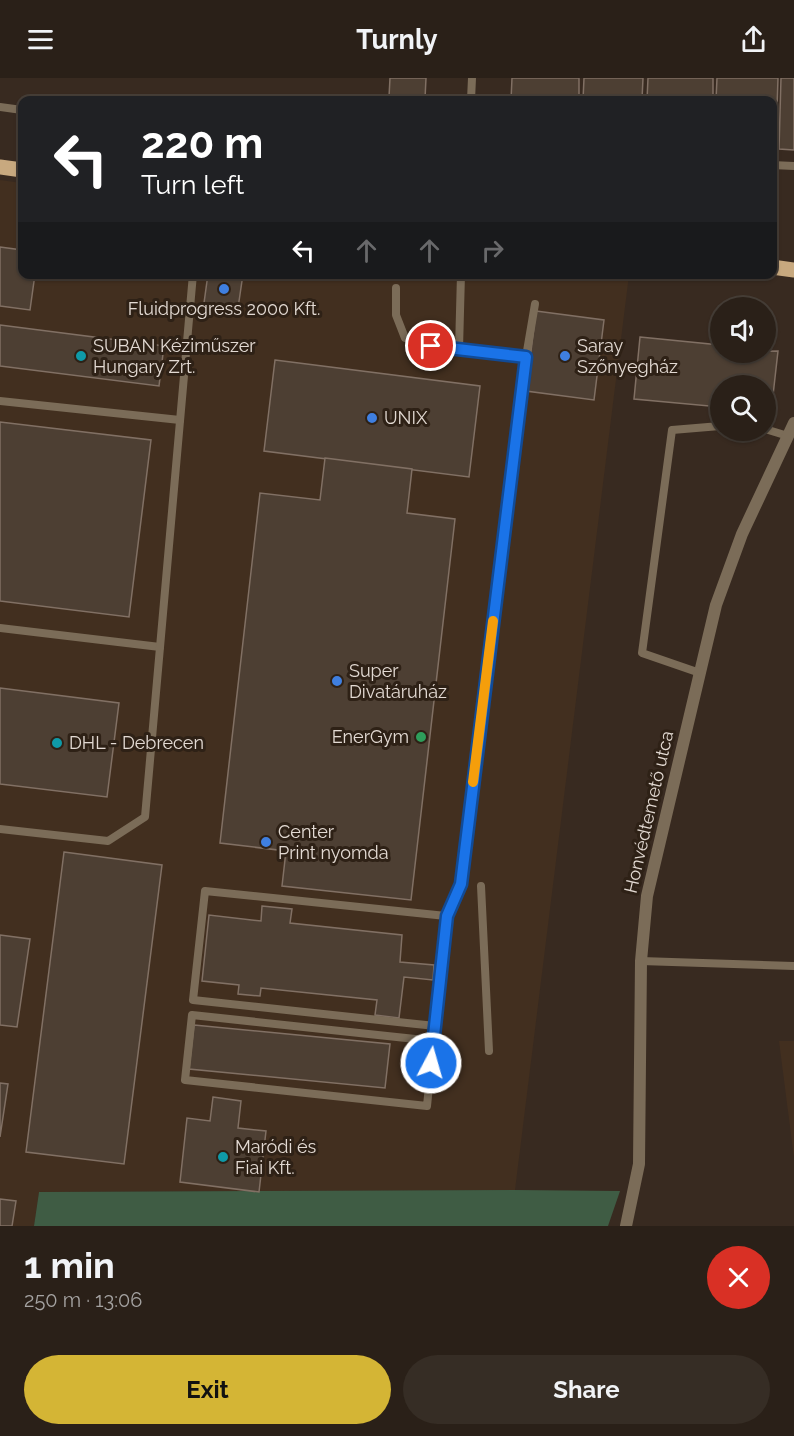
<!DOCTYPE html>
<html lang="en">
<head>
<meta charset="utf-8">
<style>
	:root { --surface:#2a2018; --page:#362d25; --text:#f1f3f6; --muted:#a5a3a2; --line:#463e37; --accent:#d4b535 }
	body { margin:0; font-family:Raleway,sans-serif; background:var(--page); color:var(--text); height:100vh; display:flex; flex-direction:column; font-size:22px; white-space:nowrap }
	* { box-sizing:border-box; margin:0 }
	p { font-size:20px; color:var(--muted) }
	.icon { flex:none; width:33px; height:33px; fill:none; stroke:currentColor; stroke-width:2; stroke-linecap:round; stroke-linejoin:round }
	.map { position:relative; height:1148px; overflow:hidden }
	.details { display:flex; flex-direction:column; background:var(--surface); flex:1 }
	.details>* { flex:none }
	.top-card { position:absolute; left:18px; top:18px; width:759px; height:183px; border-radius:12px; box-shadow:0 2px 4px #0004,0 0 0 2px var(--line); background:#202124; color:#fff; overflow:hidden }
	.controls { position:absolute; left:710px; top:219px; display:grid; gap:12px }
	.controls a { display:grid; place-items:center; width:66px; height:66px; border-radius:50%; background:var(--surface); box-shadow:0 2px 4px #0004,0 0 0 2px var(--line); font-size:30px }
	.pin { position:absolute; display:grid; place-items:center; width:51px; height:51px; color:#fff; margin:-26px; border:3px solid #fff; border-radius:50%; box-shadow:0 2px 6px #0007 }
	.me { position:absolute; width:66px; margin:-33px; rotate:6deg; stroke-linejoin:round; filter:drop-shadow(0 0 4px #0008) }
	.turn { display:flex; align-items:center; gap:21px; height:126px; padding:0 24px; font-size:27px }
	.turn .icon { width:78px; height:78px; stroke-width:2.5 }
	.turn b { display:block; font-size:42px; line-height:51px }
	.lanes { display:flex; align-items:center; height:57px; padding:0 24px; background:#0003; justify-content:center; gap:30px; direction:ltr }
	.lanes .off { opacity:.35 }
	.round { display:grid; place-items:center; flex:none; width:63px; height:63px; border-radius:32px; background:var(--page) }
	.head { display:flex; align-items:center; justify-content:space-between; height:102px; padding:0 24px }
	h1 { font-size:36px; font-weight:700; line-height:45px }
	.button { display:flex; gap:12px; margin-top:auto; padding:12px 24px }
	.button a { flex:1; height:69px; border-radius:36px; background:var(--accent); color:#111; font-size:24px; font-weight:700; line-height:69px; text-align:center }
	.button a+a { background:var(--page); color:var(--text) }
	header { display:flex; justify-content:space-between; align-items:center; height:78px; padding:0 24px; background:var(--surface); font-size:27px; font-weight:700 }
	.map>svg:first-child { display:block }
</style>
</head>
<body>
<header><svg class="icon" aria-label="menu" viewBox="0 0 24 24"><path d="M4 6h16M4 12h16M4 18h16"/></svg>Turnly<svg class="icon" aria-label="share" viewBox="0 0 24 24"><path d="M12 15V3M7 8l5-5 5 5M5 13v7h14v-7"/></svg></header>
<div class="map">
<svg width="794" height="1148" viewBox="0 0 794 1148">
	<rect width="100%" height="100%" fill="#382a20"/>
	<g fill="#422f1f">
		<path d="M 0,102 L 22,105 L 22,196 L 629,197 L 515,1112 L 39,1114 L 34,1148 L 0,1148 Z"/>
		<path d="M 779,963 L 794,963 L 794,1080 Z"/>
	</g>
	<path fill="#3f5c44" d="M 515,1112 L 620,1113 L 608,1148 L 34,1148 L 39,1114 Z"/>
	<g fill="#4d3f33" stroke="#817064" stroke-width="1.5">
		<path d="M 390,0 L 426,0 L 425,21 L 389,19 Z"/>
		<path d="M 512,0 L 579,0 L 579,22 L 511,22 Z"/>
		<path d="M 584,0 L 643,0 L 642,22 L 583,22 Z"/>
		<path d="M 648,0 L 713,0 L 713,22 L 647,22 Z"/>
		<path d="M 717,0 L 778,0 L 776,61 L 772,61 L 772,22 L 716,22 Z"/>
		<path d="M 781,0 L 794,0 L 794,72 L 779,71 Z"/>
		<path d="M 0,169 L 22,172 L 22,196 L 35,196 L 30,232 L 0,228 Z"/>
		<path d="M 208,196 L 243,196 L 238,230 L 204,225 Z"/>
		<path d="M 536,233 L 604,242 L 594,322 L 526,313 Z"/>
		<path d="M 0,247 L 164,268 L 159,308 L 0,288 Z"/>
		<path d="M 640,259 L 720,267 L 720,274 L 778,273 L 771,335 L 765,334 L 765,308 L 720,308 L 720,329 L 634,321 Z"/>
		<path d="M 275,282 L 480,308 L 469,399 L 264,373 Z"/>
		<path d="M 0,344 L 151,362 L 129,539 L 0,523 Z"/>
		<path d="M 325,380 L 412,391 L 407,435 L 455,441 L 411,822 L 282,808 L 286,773 L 220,765 L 260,415 L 320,422 Z"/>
		<path d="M 0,610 L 119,625 L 107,719 L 0,706 Z"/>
		<path d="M 64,774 L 162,787 L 124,1086 L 26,1074 Z"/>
		<path d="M 262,828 L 292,831 L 290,845 L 402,857 L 400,884 L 434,887 L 433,902 L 404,899 L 399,940 L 375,937 L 377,922 L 261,910 L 260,918 L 238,916 L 239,907 L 202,903 L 209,837 L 261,843 Z"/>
		<path d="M 0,857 L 30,861 L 17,949 L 0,947 Z"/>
		<path d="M 194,947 L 390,966 L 385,1010 L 189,991 Z"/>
		<path d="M 0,1005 L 8,1006 L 0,1059 Z"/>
		<path d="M 213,1019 L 241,1023 L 238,1050 L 266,1053 L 259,1114 L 180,1104 L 187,1040 L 210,1043 Z"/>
		<path d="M 0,1121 L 16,1123 L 12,1148 L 0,1148 Z"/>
	</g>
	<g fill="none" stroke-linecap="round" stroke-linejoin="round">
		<g stroke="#7b6c58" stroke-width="8">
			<path d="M 471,22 L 472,0"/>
			<path d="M 0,29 L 22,32"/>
			<path d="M 772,87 L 794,88"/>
			<path d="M 396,210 L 396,237 L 405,260 L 431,268 L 459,271"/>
			<path d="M 526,279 L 535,226"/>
			<path d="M 0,323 L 180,342"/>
			<path d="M 765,351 L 788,358"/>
			<path d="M 0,550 L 160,569"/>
			<path d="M 700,595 L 642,575 L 672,352 L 720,348"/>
			<path d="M 0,751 L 108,763 L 145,739 L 193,196"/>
			<path d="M 481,808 L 489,973"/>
			<path d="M 446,838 L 461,806 L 526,279 L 459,271 L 461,196"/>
			<path d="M 641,883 L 794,888"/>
			<path d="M 434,963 L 192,937 L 185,1002 L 427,1028 L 446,838 L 205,813 L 193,922 L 435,948"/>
		</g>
		<path stroke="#7b6c58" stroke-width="12" d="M 626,1148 L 639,1086 L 641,883 L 647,818 L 716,527 L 742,456 L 794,345"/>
		<g stroke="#c8a97f" stroke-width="15">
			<path d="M 0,89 L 22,92"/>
			<path d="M 772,189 L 794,192"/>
		</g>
	</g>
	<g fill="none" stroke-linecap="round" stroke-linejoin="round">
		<defs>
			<path id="route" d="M 431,268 L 526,279 L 461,806 L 447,838 L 431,985"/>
		</defs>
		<use href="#route" stroke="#114b97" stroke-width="15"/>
		<use href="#route" stroke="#1a73e8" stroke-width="10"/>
		<path stroke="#f59e0b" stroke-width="10" d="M 473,704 L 493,543"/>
	</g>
	<g fill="#3f7fe0" stroke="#2e2116" stroke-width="2">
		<circle cx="224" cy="211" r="6"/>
		<circle cx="565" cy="278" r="6"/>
		<circle cx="372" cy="340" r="6"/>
		<circle cx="337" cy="603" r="6"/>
		<circle cx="266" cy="764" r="6"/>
	</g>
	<g fill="#0f9aa8" stroke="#2e2116" stroke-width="2">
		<circle cx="81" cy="278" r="6"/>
		<circle cx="57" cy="665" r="6"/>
		<circle cx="223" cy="1079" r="6"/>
	</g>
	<circle fill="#2e9e5b" stroke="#2e2116" stroke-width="2" cx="421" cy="659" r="6"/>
	<g text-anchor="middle" stroke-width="6" stroke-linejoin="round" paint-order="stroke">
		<g font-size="18" fill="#e3dad3" stroke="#2e2116" text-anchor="start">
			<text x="224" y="237" text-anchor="middle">Fluidprogress 2000 Kft.</text>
			<text x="93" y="274">SUBAN Kéziműszer<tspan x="93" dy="21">Hungary Zrt.</tspan></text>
			<text x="577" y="274">Saray<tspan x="577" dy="21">Szőnyegház</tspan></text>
			<text x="384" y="346">UNIX</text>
			<text x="349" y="599">Super<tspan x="349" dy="21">Divatáruház</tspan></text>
			<text x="409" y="665" text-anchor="end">EnerGym</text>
			<text x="69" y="671">DHL - Debrecen</text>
			<text x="278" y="760">Center<tspan x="278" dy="21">Print nyomda</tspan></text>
			<text x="235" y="1075">Maródi és<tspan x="235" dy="21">Fiai Kft.</tspan></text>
		</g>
		<g font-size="18" fill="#e3dad3" stroke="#2e2116">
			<text transform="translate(649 734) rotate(-77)" y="6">Honvédtemető utca</text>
		</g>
	</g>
</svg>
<div class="controls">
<a><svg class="icon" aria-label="sound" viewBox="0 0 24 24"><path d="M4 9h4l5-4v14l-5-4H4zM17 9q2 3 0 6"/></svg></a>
<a><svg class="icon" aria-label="search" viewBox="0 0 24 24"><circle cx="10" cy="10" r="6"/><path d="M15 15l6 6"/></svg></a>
</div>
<div class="pin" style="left:431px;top:268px;background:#d93025"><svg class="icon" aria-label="arrive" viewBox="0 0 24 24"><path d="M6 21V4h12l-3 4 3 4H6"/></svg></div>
<svg class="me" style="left:431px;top:985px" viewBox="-20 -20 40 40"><circle r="17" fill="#1a73e8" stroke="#fff" stroke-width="3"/><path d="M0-11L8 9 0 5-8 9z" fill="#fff"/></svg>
<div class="top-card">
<div class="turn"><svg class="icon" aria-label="left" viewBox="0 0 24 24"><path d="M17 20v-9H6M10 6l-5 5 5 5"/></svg><div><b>220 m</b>Turn left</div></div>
<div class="lanes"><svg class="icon" aria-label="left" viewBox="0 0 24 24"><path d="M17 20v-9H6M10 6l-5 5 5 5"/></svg><svg class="icon off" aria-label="ahead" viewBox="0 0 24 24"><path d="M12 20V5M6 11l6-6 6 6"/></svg><svg class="icon off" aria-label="ahead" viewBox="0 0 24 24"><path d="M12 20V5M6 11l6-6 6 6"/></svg><svg class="icon off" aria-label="right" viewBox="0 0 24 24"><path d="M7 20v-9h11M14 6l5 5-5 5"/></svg></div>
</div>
</div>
<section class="details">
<div class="head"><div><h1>1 min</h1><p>250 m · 13:06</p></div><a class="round" style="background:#d93025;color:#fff"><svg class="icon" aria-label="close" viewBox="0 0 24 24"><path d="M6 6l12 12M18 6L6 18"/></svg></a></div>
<div class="button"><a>Exit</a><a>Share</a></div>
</section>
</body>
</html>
